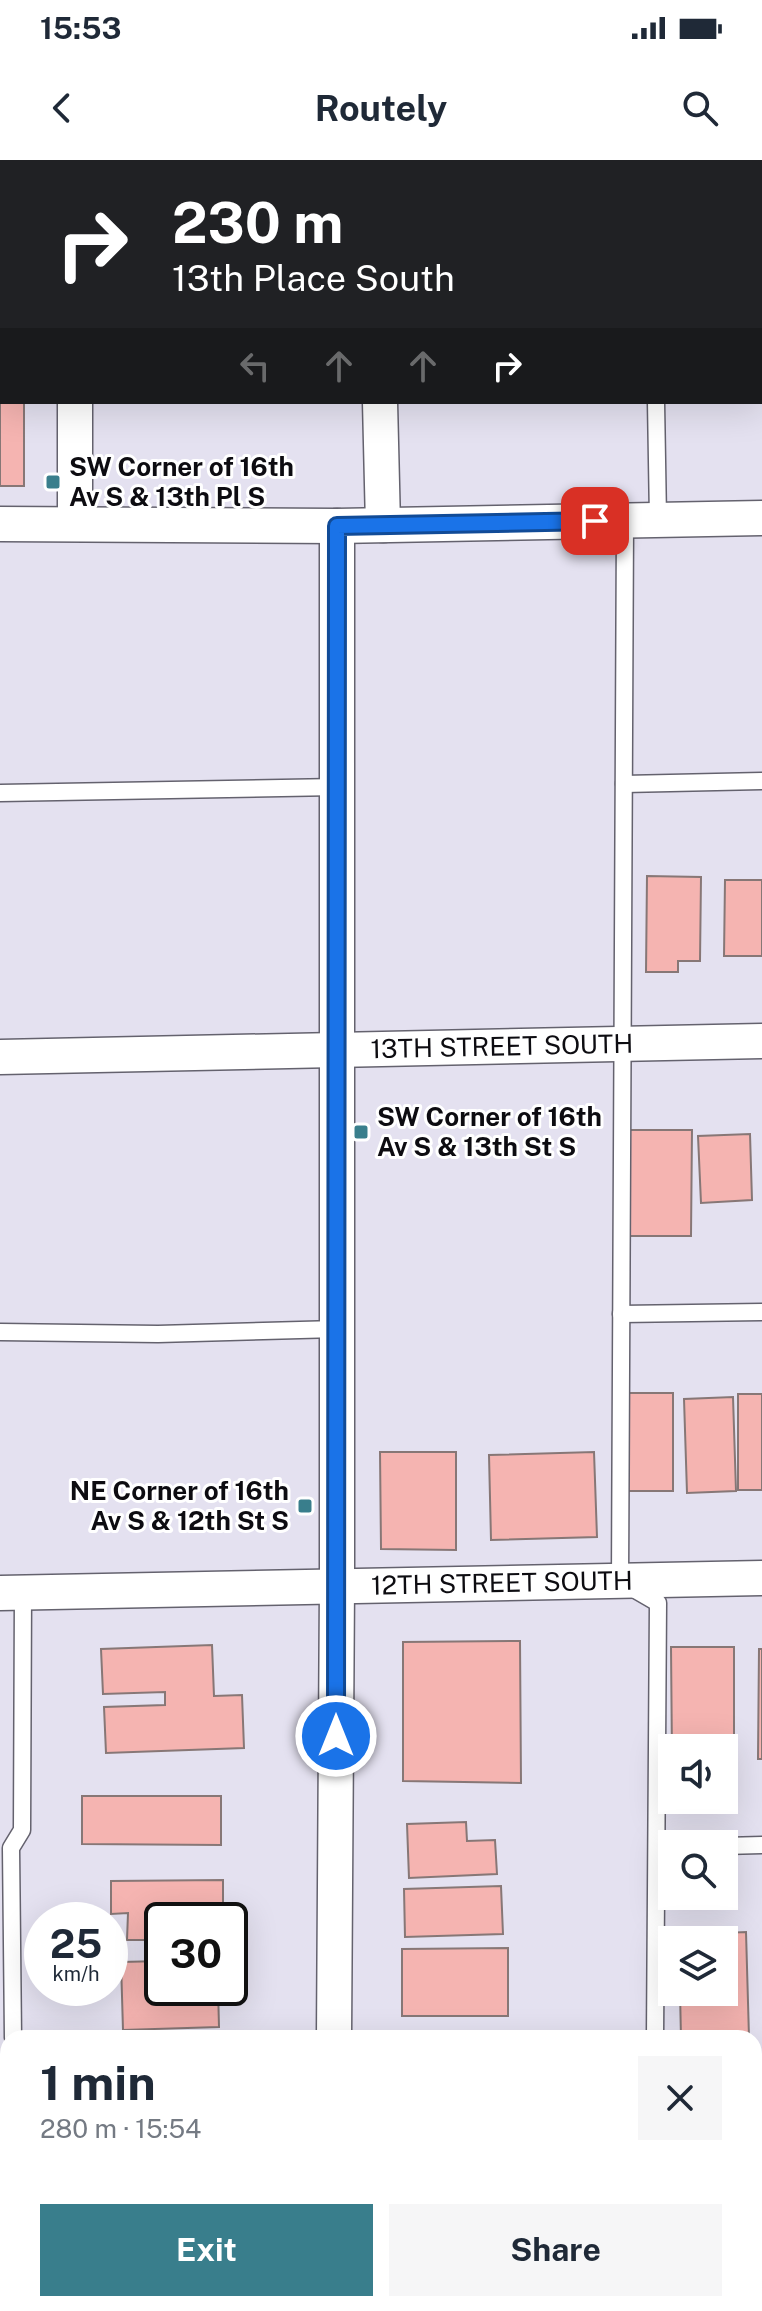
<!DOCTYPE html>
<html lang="en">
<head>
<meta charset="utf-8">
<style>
	:root { --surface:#fff; --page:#f6f6f7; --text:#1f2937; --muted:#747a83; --accent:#397e8c }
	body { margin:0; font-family:"Public Sans",sans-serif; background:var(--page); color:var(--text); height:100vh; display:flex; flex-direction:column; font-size:30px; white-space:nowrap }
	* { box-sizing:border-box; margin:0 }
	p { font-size:26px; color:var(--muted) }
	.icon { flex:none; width:44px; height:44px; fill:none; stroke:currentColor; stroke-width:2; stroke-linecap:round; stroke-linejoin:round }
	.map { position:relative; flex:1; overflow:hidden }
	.drawer { position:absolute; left:0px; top:1870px; width:762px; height:282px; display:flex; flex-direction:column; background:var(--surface); border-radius:24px 24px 0 0; box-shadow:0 8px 32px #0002 }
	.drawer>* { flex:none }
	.banner { position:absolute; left:0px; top:0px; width:762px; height:244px; box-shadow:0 8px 32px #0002; background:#202124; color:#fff; overflow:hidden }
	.tools { position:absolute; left:658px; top:1574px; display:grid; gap:16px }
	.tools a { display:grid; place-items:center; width:80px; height:80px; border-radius:0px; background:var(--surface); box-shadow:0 8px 32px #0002; font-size:40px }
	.speed { position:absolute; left:24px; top:1742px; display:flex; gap:16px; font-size:40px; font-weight:700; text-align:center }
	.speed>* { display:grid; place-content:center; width:104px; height:104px; border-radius:50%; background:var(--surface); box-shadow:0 8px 32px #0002; line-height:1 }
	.speed small { font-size:20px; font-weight:400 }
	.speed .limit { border:4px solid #111; border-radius:12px; background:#fff; color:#111 }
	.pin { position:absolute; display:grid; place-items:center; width:68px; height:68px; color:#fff; margin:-34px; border-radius:16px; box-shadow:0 4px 12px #0006 }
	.me { position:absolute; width:88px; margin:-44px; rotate:0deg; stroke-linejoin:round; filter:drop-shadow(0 0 6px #0008) }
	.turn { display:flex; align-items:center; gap:28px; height:168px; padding:0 40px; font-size:36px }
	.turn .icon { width:104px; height:104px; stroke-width:2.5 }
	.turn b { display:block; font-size:56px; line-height:68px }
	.lanes { display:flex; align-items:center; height:76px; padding:0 40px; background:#0003; justify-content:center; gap:40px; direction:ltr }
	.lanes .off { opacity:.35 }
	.round { display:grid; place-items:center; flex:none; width:84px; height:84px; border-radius:0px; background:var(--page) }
	.overview { display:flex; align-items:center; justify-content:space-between; height:136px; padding:0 40px }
	h1 { font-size:48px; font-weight:700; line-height:60px }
	.primary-button { display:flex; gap:16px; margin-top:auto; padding:16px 40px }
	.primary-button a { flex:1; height:92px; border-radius:0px; background:var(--accent); color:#fff; font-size:32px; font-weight:700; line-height:92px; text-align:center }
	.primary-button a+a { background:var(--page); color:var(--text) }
	.status { display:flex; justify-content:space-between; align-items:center; height:56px; padding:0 40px; background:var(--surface); direction:ltr }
	.status svg { height:22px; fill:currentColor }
	header { display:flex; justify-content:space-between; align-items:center; height:104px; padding:0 40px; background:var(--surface); font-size:36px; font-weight:700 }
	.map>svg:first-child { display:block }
</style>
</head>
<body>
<div class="status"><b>15:53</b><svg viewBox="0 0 49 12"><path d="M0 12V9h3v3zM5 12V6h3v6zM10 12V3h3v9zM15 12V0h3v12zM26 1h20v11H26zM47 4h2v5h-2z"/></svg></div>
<header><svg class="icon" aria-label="back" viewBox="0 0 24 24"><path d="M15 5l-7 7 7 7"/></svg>Routely<svg class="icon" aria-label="search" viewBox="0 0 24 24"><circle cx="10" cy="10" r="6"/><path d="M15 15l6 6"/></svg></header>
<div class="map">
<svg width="762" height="2151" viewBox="0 0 762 2151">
	<rect width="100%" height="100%" fill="#e4e1f0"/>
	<g fill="#f5b4b1" stroke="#877776" stroke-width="2">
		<path d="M 0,218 L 2,242 L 24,242 L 24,326 L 0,326 Z"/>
		<path d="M 647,716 L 701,717 L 700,801 L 678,801 L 678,812 L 646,812 Z"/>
		<path d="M 725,720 L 762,720 L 762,796 L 724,796 Z"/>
		<path d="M 629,970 L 692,970 L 691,1076 L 629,1076 Z"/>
		<path d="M 750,974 L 752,1040 L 701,1043 L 698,976 Z"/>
		<rect x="626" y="1233" width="47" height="98"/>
		<rect x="738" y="1234" width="24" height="96"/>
		<path d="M 733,1237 L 736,1331 L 687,1333 L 684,1239 Z"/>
		<path d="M 380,1292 L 456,1292 L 456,1390 L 381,1389 Z"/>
		<path d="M 594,1292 L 597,1377 L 491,1380 L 489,1295 Z"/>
		<path d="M 520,1481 L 521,1623 L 403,1621 L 403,1482 Z"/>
		<path d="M 212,1485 L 214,1536 L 242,1535 L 244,1588 L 106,1593 L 104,1547 L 165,1545 L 165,1532 L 103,1534 L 101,1489 Z"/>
		<path d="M 671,1487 L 734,1487 L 734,1598 L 724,1598 L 724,1588 L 672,1588 L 672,1598 Z"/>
		<path d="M 759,1489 L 762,1489 L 762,1599 L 758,1599 Z"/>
		<path d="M 82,1636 L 221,1636 L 221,1685 L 82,1684 Z"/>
		<path d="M 466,1662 L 467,1681 L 495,1680 L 497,1714 L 409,1718 L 407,1664 Z"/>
		<path d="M 223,1720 L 223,1760 L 162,1760 L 162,1780 L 127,1780 L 128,1753 L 111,1754 L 111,1721 Z"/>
		<path d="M 501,1726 L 503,1774 L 405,1777 L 404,1729 Z"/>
		<path d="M 746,1772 L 749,1877 L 681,1878 L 680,1832 L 724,1832 L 724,1780 L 678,1780 L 678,1775 Z"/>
		<path d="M 508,1788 L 508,1856 L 402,1856 L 402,1789 Z"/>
		<path d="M 162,1801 L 162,1828 L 218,1828 L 219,1867 L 123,1870 L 121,1802 Z"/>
		<path d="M 502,1871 L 502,1878 L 403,1878 L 403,1874 Z"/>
	</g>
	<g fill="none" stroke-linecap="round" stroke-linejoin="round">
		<defs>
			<g id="lane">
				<path d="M 656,242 L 658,359"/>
				<path d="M 625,361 L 620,1421 L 658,1443 L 655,1878"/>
				<path d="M 624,624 L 762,621"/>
				<path d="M 0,633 L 337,627"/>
				<path d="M 621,1154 L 762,1152"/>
				<path d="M 0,1172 L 158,1174 L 337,1169"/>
				<path d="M 724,1686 L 762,1685"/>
				<path d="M 13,1878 L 11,1688 L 22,1670 L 23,1432"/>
				<path d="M 653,2151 L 653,2144"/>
			</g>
			<g id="street">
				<path d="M 60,0 L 66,2"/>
				<path d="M 376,0 L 376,2"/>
				<path d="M 75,242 L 75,363"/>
				<path d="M 380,242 L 383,365"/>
				<path d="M 0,364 L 337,366 L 762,358"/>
				<path id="s1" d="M 0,897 L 762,881"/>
				<path id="s2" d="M 0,1433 L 762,1418"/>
				<path d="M 334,1878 L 337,1425 L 337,366"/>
				<path d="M 754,1943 L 762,1943"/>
				<path d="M 332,2151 L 332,2144"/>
			</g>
		</defs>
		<use href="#lane" stroke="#64626e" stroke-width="19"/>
		<use href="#street" stroke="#64626e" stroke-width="37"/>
		<use href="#lane" stroke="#fff" stroke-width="16"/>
		<use href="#street" stroke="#fff" stroke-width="34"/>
	</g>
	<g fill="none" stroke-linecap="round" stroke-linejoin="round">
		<defs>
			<path id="route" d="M 336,1576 L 337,366 L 595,361"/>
		</defs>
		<use href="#route" stroke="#114b97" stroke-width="20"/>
		<use href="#route" stroke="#1a73e8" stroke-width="14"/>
	</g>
	<g fill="#397e8c" stroke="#fff" stroke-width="3">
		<rect x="45" y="314" width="16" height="16" rx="4"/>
		<rect x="353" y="964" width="16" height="16" rx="4"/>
		<rect x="297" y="1338" width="16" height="16" rx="4"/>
	</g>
	<g text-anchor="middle" stroke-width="6" stroke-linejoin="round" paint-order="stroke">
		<g font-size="26" font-weight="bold" fill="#0d0c11" stroke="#fff" text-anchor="start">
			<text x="69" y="316">SW Corner of 16th<tspan x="69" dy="30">Av S &amp; 13th Pl S</tspan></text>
			<text x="377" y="966">SW Corner of 16th<tspan x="377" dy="30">Av S &amp; 13th St S</tspan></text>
			<text x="289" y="1340" text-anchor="end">NE Corner of 16th<tspan x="289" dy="30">Av S &amp; 12th St S</tspan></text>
		</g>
		<g font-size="26" fill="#0d0c11" stroke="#fff">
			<text dy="9" stroke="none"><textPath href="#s1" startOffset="502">13TH STREET SOUTH</textPath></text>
			<text dy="9" stroke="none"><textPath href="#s2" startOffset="502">12TH STREET SOUTH</textPath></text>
		</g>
	</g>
</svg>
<div class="tools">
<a><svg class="icon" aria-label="sound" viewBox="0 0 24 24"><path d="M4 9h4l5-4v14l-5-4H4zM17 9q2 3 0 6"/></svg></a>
<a><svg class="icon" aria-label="search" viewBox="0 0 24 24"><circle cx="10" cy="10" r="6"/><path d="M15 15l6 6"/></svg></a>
<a><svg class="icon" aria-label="layers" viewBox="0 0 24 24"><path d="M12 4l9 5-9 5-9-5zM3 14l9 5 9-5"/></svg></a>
</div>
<div class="speed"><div>25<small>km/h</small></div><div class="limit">30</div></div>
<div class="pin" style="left:595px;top:361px;background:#d93025"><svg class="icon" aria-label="arrive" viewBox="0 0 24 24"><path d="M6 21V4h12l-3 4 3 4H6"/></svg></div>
<svg class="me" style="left:336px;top:1576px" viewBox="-20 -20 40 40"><circle r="17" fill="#1a73e8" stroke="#fff" stroke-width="3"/><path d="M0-11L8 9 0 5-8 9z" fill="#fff"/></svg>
<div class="banner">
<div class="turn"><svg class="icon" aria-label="right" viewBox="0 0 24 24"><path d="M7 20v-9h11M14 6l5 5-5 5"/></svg><div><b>230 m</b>13th Place South</div></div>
<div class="lanes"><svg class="icon off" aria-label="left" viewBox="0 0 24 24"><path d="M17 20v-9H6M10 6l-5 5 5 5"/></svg><svg class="icon off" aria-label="ahead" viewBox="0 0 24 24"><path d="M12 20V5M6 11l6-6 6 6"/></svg><svg class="icon off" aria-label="ahead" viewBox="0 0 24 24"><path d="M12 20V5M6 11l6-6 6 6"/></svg><svg class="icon" aria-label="right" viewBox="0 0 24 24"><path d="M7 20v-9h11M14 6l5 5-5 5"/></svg></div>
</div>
<section class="drawer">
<div class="overview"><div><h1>1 min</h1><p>280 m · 15:54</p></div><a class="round"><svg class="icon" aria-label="close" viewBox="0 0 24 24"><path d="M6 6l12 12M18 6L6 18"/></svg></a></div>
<div class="primary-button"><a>Exit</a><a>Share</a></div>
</section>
</div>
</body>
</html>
